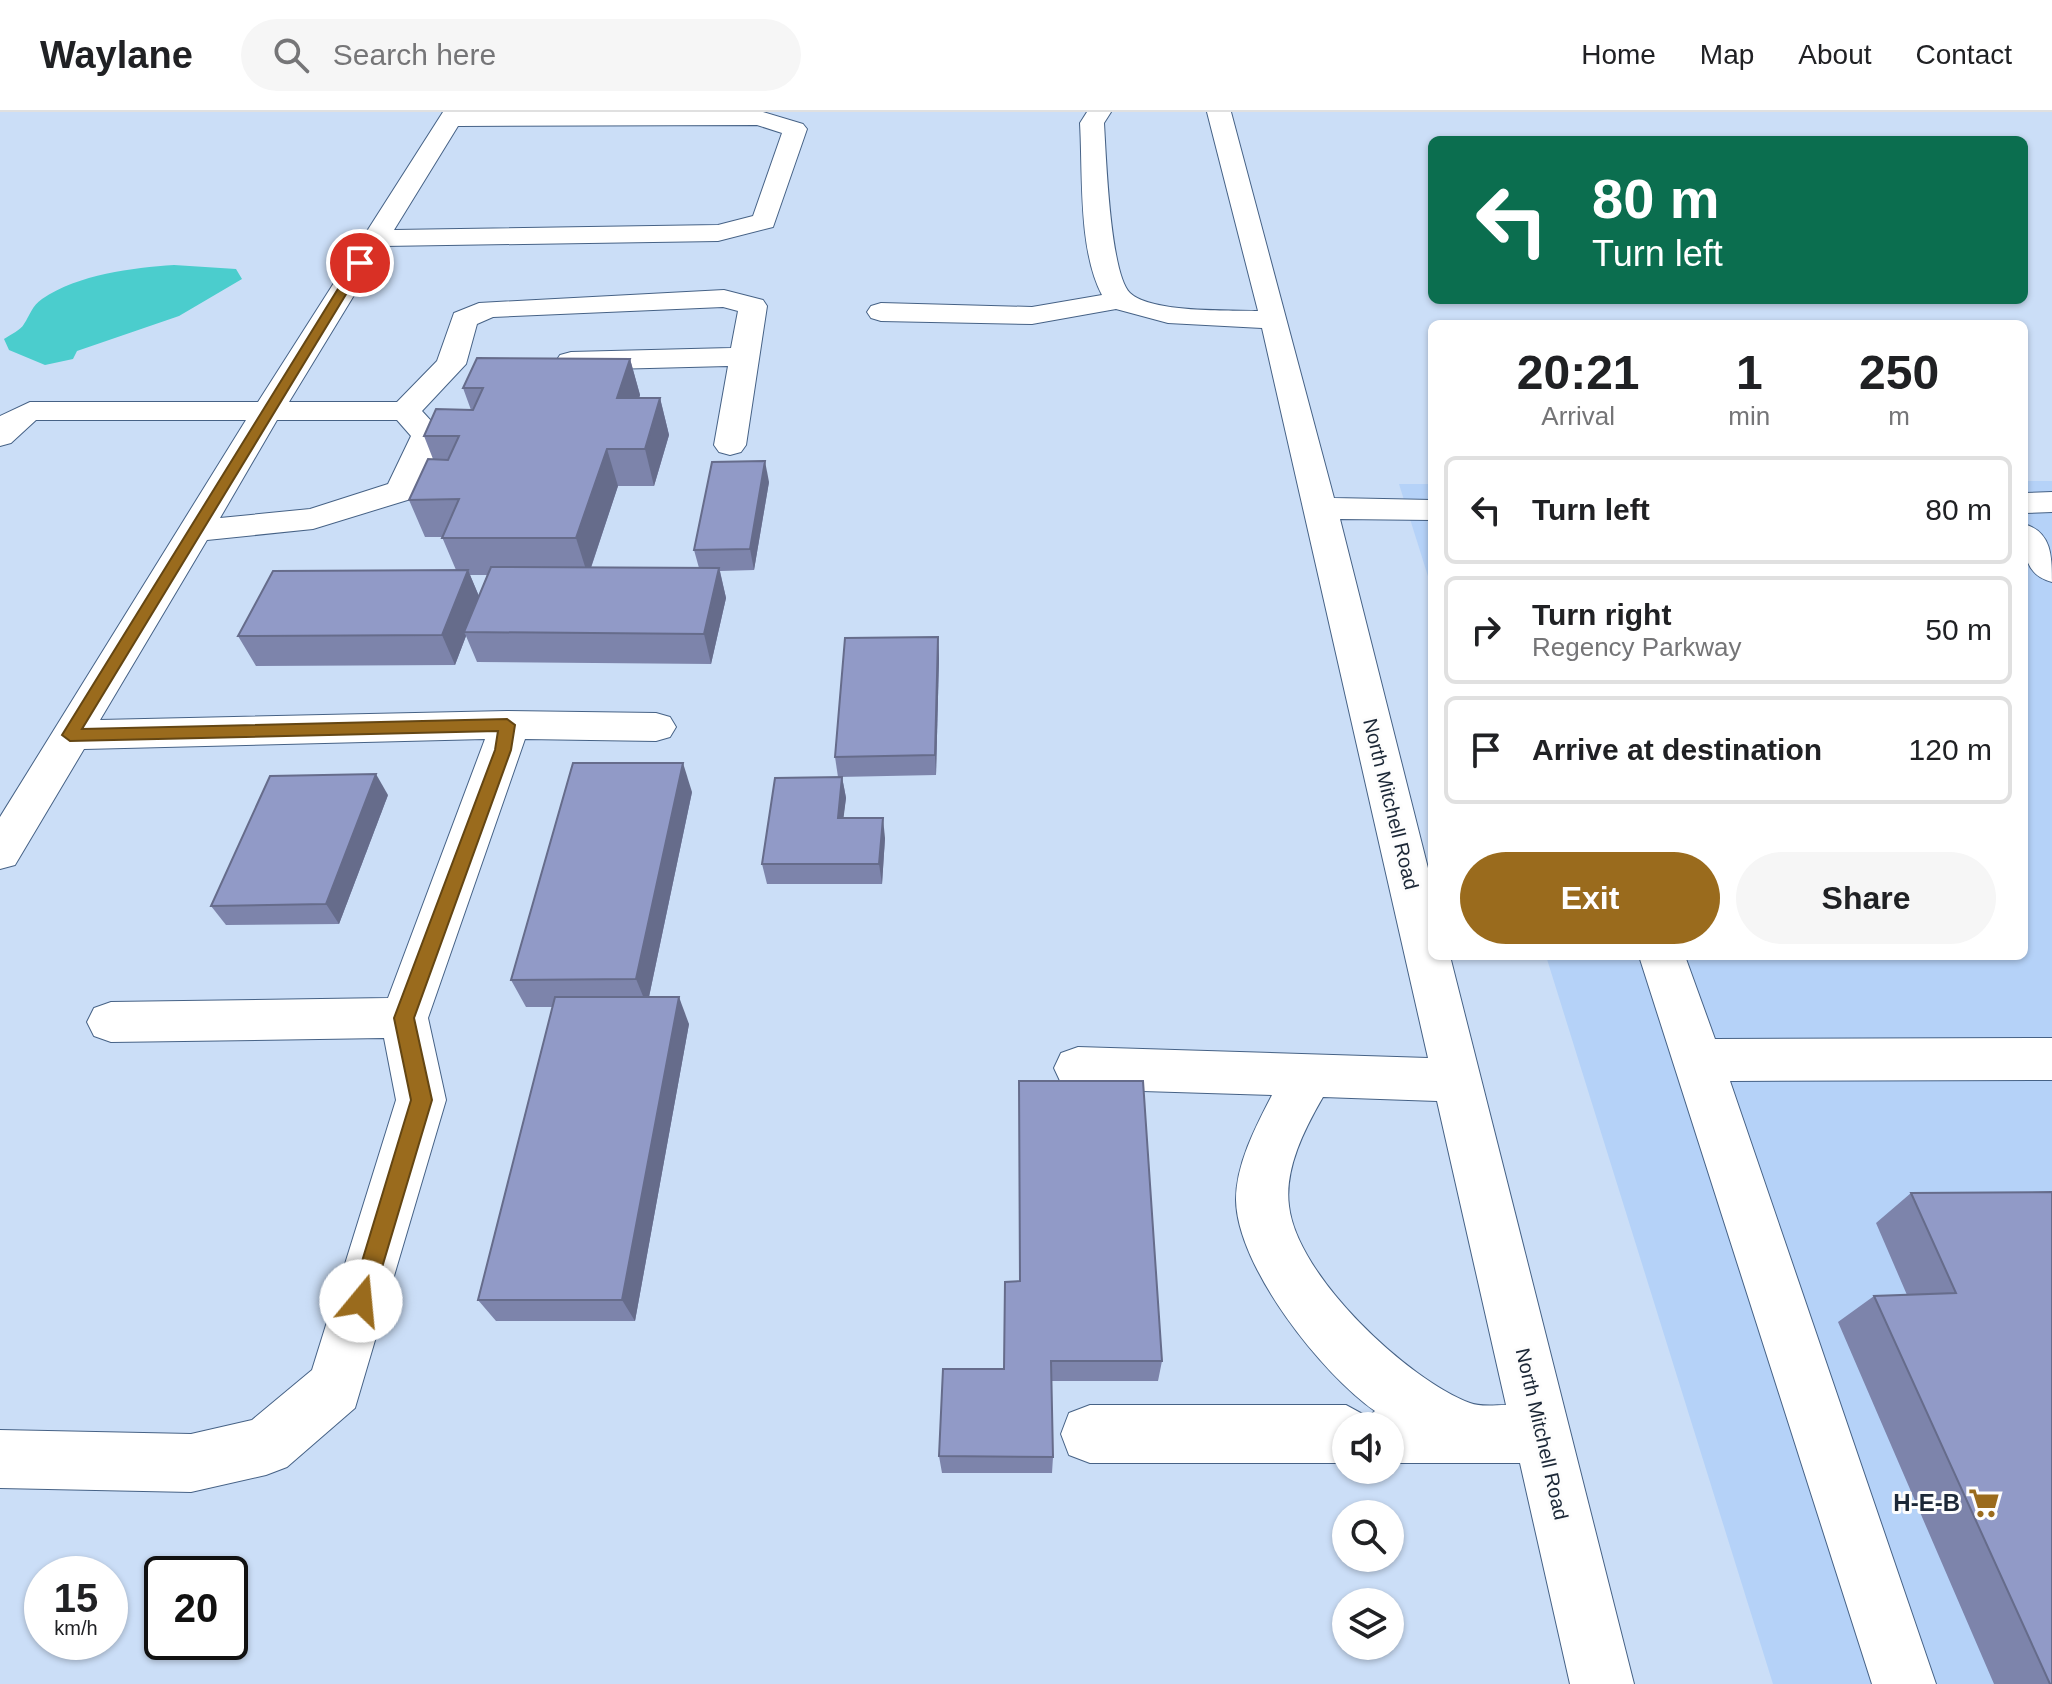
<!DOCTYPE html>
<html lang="en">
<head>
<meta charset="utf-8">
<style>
	:root { --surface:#fff; --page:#f6f6f6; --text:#202124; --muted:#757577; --line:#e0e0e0; --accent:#9a6b1d }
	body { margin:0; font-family:Arial,sans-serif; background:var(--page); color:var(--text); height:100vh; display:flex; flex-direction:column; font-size:30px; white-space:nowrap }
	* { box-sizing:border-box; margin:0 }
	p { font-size:26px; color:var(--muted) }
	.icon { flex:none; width:44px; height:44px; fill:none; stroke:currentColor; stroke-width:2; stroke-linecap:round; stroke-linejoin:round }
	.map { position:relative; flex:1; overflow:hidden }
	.side { position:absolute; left:1428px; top:208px; width:600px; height:640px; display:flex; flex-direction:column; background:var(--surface); border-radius:12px; box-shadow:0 2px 6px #0004 }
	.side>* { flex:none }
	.hud { position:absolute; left:1428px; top:24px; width:600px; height:168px; border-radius:12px; box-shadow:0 2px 6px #0004; background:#0b6e4f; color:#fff; overflow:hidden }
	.buttons { position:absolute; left:1332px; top:1300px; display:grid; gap:16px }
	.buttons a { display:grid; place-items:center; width:72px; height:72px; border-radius:50%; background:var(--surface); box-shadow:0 2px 6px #0004; font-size:40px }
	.speed { position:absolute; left:24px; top:1444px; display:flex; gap:16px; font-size:40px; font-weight:700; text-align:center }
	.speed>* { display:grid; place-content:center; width:104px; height:104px; border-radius:50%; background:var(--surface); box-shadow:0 2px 6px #0004; line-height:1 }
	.speed small { font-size:20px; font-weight:400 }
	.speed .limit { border:4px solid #111; border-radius:12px; background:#fff; color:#111 }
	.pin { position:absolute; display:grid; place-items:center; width:68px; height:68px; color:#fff; margin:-34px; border:4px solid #fff; border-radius:50%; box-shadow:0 2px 8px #0007 }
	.me { position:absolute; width:88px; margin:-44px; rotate:17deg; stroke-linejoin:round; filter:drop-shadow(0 0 6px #0008) }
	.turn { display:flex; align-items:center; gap:28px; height:168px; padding:0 32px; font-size:36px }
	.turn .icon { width:104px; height:104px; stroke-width:2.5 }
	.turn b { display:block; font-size:56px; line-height:68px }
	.eta { display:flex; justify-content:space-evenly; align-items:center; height:136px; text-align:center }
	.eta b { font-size:48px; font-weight:800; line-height:56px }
	.primary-button { display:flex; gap:16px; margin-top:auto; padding:16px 32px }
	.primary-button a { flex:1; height:92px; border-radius:48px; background:var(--accent); color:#fff; font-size:32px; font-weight:800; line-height:92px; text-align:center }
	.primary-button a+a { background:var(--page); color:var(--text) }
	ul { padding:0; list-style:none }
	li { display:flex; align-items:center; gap:24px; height:108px; margin:0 16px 12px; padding:0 16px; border:4px solid var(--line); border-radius:12px }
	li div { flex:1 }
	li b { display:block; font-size:30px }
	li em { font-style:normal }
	header { display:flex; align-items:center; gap:48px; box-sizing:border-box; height:112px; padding:0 40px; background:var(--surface); border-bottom:2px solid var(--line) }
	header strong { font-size:38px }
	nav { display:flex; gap:44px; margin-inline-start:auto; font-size:28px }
	.search { width:560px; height:72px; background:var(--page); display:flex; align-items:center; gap:20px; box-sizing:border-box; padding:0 28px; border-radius:44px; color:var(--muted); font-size:30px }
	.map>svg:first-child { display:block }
</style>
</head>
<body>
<header>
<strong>Waylane</strong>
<div class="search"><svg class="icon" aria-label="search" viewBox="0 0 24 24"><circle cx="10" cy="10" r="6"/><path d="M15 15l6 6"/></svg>Search here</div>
<nav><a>Home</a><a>Map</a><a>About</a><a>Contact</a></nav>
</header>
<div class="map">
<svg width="2052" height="1572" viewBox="0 0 2052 1572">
	<rect width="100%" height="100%" fill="#cbdef7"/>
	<g fill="#b5d2f8">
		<path d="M 2024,369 L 2052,369 L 2052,1572 L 1773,1572 L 1546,844 L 2024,844 Z"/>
		<path d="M 1399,372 L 1432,372 L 1432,477 Z"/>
	</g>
	<path fill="#4bcdcd" d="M 174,153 L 236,157 L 242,167 L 179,204 L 77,239 L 73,247 L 45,253 L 9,238 L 4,227 C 10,223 21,218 24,212 C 30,203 32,194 42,187 C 79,162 132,156 174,153 Z"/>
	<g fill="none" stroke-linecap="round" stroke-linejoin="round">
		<defs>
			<g id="minor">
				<path d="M 443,0 L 763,0 L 803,12 L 807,17 L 773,115 L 718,129 L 384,134 L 289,290 L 397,290 L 437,249 L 454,201 L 479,191 L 724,178 L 763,188 L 767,194 L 746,333 L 741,340 L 730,343 L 719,340 L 714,333 L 728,254 L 571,258 L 560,255 L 556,249 L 560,243 L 571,240 L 731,236 L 738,199 L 723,195 L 493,205 L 477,212 L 466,252 L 422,299 L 444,323 L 414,386 L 313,417 L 207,428 L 100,608 L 507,599 L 656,601 L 670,605 L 676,615 L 670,625 L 656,629 L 525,627 L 428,906 L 446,988 L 355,1296 L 287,1355 L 266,1363 L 191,1380 L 0,1376 L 0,1318 L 191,1322 L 252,1308 L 312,1258 L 396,988 L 384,926 L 111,930 L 94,924 L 87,910 L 94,896 L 111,890 L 388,886 L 485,627 L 84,637 L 15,753 L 0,757 L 0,705 L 246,308 L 36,308 L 11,331 L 0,334 L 0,304 L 30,290 L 258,290 ZM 757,13 L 782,21 L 753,104 L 718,113 L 394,118 L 458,14 ZM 277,308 L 397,308 L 411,324 L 388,372 L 310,397 L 220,406 Z"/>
				<path d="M 1087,0 L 1111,0 L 1104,11 C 1106,43 1110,162 1130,181 C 1151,201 1229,198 1258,199 L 1207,0 L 1231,0 L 1334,386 L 1432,388 L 1432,408 L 1340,407 L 1432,772 L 1432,844 L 1450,844 L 1634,1572 L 1570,1572 L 1520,1351 L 1390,1351 L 1390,1314 L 1346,1314 L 1346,1351 L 1090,1351 L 1069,1343 L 1061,1322 L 1069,1301 L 1090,1293 L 1346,1293 L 1368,1305 L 1375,1299 C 1322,1262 1237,1155 1236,1088 C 1236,1052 1256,1014 1272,983 L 1078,977 L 1061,971 L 1054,956 L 1061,941 L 1078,935 L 1428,946 L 1262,216 L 1168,211 L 1116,197 L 1032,212 L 881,209 L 871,206 L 867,200 L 871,194 L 881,191 L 1032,195 L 1102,183 C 1078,138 1083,62 1080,11 ZM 1323,985 L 1437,989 L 1506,1293 C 1495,1293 1480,1295 1470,1291 C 1407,1267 1297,1164 1289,1094 C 1284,1057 1305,1016 1323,985 Z"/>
				<path d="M 2052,380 L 2052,400 L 2024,401 L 2024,381 Z"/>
				<path d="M 2024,412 C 2052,420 2052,445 2052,470 C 2023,463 2024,438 2024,412 Z"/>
				<path d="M 1639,844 L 1685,844 L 1715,927 L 2052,926 L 2052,968 L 1730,969 L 1936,1572 L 1872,1572 Z"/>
			</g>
		</defs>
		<use href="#minor" stroke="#466286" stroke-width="2"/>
		<use href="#minor" fill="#fff" fill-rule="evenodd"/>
	</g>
	<g fill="#7d84ab" fill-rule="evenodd">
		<path d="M 630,247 L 640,283 L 639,286 L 660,286 L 669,323 L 654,374 L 618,374 L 591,456 L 699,456 L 694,438 L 769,370 L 754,458 L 720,459 L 726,486 L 711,552 L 477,550 L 466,524 L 455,553 L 256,554 L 238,524 L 456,458 L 442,425 L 425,425 L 409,388 L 433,347 L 424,324 L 471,298 L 463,276 ZM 470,463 L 487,463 L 479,484 Z"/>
		<path d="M 938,525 L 939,546 L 936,663 L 838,665 L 835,645 Z"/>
		<path d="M 842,665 L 846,686 L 843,706 L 885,726 L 882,772 L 767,772 L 762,752 Z"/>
		<path d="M 692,680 L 649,885 L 689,912 L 635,1209 L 496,1209 L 478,1188 L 553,895 L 526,895 L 511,868 Z"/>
		<path d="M 388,683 L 339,812 L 226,813 L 211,794 Z"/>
		<path d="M 2052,1080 L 2052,1572 L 1994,1572 L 1838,1210 L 1874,1184 L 1907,1183 L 1876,1111 L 1911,1081 Z"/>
		<path d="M 1005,1170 L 1162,1249 L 1158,1269 L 1051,1269 L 1053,1345 L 1052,1361 L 942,1361 L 939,1344 L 1004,1257 Z"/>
	</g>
	<g fill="#666c8b">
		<path d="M 630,247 L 640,283 L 627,323 L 617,286 Z"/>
		<path d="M 660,286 L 669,323 L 654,374 L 645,337 Z"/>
		<path d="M 607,337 L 618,374 L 588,464 L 576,426 Z"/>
		<path d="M 765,349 L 769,370 L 754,458 L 750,437 Z"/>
		<path d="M 719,456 L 726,486 L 711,552 L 704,522 Z"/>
		<path d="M 468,458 L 480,487 L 464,520 L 466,524 L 455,553 L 442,523 Z"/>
		<path d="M 938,525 L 939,546 L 936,663 L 935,643 Z"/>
		<path d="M 683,651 L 692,680 L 647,894 L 636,867 Z"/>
		<path d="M 376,662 L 388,683 L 339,812 L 326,792 Z"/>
		<path d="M 842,665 L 846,686 L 841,726 L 838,706 Z"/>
		<path d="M 883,706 L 885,726 L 882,772 L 879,752 Z"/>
		<path d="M 679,885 L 689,912 L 635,1209 L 622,1188 Z"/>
	</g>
	<g fill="#919ac7" stroke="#666c8b" stroke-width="2">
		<path d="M 477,246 L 630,247 L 617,286 L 660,286 L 645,337 L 607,337 L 576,426 L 442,426 L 459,387 L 409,388 L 428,347 L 448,348 L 459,324 L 424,324 L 436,297 L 473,298 L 483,276 L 463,276 Z"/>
		<path d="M 765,349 L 750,437 L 694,438 L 712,350 Z"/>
		<path d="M 491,455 L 719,456 L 704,522 L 464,520 Z"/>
		<path d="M 468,458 L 442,523 L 238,524 L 273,459 Z"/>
		<path d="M 938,525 L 935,643 L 835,645 L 845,526 Z"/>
		<path d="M 573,651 L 683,651 L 636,867 L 511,868 Z"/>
		<path d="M 376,662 L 326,792 L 211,794 L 270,664 Z"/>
		<path d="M 842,665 L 838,706 L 883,706 L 879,752 L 762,752 L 775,666 Z"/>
		<path d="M 555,885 L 679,885 L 622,1188 L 478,1188 Z"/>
		<path d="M 1019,969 L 1143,969 L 1162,1249 L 1051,1249 L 1053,1345 L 939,1344 L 943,1257 L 1004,1257 L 1005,1170 L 1020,1169 Z"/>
		<path d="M 2052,1080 L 2052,1572 L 2050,1572 L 1874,1184 L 1956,1181 L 1911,1081 Z"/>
	</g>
	<path fill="#9a6b1d" stroke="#644613" stroke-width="2" d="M 360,147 L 365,151 L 82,617 L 507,607 L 515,613 L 511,638 L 414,906 L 432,988 L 372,1189 L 369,1197 L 361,1200 L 353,1197 L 350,1189 L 411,988 L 394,906 L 495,638 L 498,619 L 70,629 L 62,623 L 354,151 Z"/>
	<defs>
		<symbol id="supermarket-bare" viewBox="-9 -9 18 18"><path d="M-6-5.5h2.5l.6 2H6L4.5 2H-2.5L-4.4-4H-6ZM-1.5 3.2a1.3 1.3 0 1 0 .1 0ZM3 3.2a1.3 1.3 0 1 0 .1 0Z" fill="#9a6b1d" stroke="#fdfdfd" stroke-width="2.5" paint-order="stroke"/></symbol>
	</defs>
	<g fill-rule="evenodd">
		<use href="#supermarket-bare" x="1962" y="1369" width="44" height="44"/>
	</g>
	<g text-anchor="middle" stroke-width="6" stroke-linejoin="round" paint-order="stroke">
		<g font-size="20" fill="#1c2837" stroke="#fdfdfd">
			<text transform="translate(1391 692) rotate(76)" y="7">North Mitchell Road</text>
			<text transform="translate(1542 1322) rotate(77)" y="7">North Mitchell Road</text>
		</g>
		<g font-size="24" font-weight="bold" fill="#1c2837" stroke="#fdfdfd" text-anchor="end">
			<text x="1960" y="1399">H-E-B</text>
		</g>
	</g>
</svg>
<div class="buttons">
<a><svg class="icon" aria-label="sound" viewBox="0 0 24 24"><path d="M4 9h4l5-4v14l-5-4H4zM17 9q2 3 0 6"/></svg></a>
<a><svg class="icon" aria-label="search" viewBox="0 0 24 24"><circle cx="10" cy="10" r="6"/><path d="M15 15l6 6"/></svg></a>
<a><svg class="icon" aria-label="layers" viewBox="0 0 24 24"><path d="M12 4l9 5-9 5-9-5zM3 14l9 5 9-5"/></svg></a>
</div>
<div class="speed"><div>15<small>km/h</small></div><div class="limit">20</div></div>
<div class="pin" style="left:360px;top:151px;background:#d93025"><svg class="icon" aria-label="arrive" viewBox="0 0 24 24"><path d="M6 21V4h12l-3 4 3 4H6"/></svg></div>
<svg class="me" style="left:361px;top:1189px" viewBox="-20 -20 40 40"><circle r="19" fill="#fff"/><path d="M0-13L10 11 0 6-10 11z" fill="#9a6b1d"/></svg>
<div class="hud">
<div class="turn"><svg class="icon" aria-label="left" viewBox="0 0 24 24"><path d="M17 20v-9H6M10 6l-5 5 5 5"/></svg><div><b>80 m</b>Turn left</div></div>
</div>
<section class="side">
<div class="eta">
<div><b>20:21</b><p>Arrival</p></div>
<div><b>1</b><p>min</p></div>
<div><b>250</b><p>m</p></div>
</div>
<ul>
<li><svg class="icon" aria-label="left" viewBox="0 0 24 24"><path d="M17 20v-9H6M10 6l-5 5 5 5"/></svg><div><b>Turn left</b></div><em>80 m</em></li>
<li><svg class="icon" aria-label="right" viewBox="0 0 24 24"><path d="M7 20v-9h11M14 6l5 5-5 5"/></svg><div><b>Turn right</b><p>Regency Parkway</p></div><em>50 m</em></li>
<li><svg class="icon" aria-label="arrive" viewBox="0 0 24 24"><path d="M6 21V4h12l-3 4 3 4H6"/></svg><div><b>Arrive at destination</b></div><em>120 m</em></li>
</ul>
<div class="primary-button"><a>Exit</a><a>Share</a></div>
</section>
</div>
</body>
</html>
